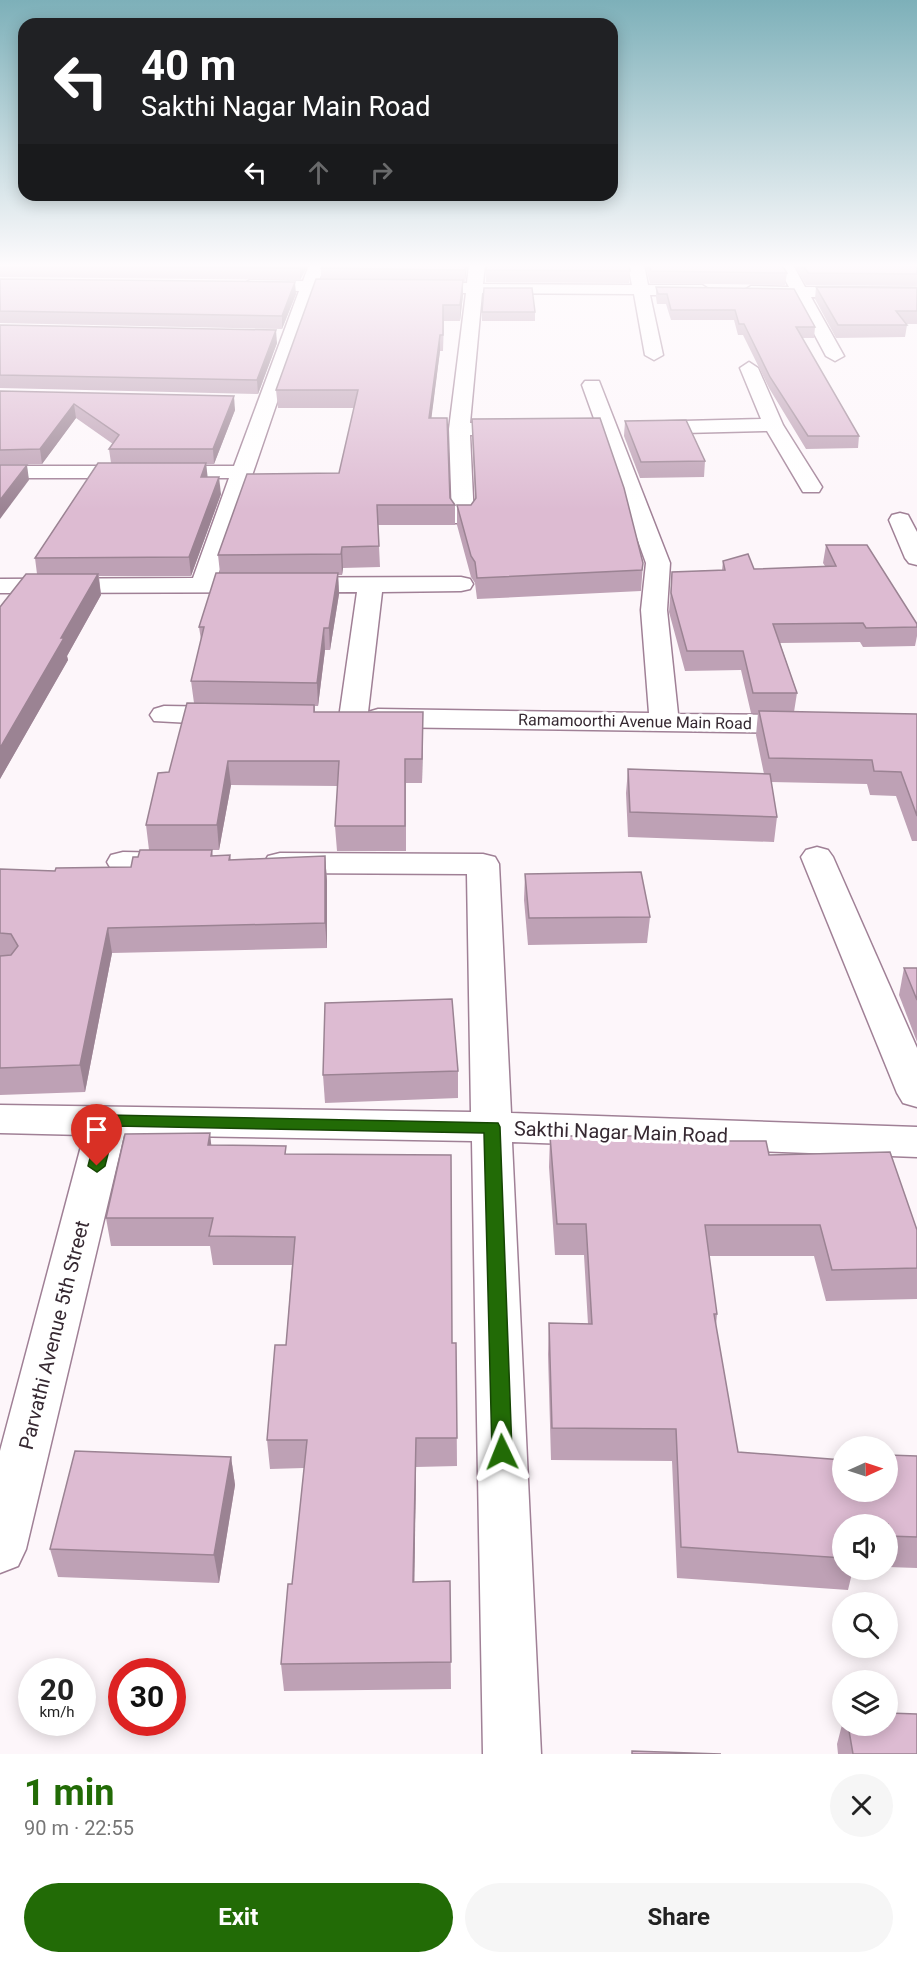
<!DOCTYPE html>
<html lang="en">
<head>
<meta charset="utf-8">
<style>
	:root { --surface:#fff; --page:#f6f6f6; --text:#222; --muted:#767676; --accent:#226b06 }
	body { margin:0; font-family:Roboto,sans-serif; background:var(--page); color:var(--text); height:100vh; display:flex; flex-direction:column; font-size:22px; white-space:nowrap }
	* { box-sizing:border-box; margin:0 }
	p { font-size:20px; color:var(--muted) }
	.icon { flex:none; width:33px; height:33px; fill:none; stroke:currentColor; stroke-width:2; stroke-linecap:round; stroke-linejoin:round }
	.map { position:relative; height:1754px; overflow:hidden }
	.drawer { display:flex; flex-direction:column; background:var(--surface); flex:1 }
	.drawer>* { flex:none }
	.banner { position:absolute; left:18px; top:18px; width:600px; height:183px; border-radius:18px; box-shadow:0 3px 15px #0003; background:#202124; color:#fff; overflow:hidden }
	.needle { width:39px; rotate:87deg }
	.buttons { position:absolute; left:832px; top:1436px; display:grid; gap:12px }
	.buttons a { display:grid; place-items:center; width:66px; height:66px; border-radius:50%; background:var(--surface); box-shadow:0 3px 15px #0003; font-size:30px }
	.speed { position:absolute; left:18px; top:1658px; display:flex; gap:12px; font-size:30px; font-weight:700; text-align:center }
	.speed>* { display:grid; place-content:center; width:78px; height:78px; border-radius:50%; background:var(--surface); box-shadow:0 3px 15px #0003; line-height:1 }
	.speed small { font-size:15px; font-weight:400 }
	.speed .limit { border:9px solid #d22; background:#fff; color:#111 }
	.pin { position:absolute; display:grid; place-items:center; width:51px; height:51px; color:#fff; margin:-62px -26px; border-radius:50% 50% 50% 0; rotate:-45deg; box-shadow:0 0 6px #0007 }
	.pin .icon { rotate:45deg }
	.me { position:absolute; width:66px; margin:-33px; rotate:358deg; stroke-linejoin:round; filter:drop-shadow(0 0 4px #0008) }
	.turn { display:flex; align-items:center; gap:21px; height:126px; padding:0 24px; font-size:27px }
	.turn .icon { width:78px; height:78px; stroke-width:2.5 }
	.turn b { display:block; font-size:42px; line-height:51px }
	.lanes { display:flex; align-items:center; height:57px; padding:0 24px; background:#0003; justify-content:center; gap:30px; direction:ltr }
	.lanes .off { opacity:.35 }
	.round { display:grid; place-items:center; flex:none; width:63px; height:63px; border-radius:32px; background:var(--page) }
	.headline { display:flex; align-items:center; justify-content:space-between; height:102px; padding:0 24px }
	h1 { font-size:36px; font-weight:700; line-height:45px; color:var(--accent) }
	.action { display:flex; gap:12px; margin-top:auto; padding:12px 24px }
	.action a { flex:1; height:69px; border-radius:36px; background:var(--accent); color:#fff; font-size:24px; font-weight:700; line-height:69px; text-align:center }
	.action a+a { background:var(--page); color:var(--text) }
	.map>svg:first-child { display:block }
</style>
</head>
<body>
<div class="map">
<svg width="917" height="1754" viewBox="0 0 917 1754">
	<rect width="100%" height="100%" fill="#fdf6fa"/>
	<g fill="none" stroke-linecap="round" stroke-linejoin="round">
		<defs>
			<g id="street">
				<path d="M 309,265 L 324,266 L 319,281 L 357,282 L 365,287 L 357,292 L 315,291 L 217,578 L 461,577 L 470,579 L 473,584 L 470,589 L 461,591 L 382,592 L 368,712 L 378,709 L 649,713 L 641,610 L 646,563 L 582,385 L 585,381 L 599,381 L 670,563 L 667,610 L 678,714 L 801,715 L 811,718 L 815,724 L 811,730 L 801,733 L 378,727 L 368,724 L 366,721 L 363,724 L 353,727 L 343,724 L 339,718 L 357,592 L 0,593 L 0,579 L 193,578 L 229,478 L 0,478 L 0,466 L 234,466 L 299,291 L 250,290 L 242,285 L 250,280 L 303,281 Z"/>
				<path d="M 469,265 L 485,265 L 483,284 L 632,285 L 628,265 L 644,265 L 648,285 L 702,285 L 710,290 L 702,295 L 650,295 L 663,355 L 654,360 L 645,355 L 634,294 L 482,293 L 470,423 L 517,423 L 524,425 L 527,429 L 524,433 L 517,435 L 470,435 L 474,518 L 471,523 L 455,523 L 452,518 L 449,429 L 466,293 L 418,293 L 410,288 L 418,283 L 467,283 Z"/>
				<path d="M 777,265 L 793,265 L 805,287 L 917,288 L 917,298 L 811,297 L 844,356 L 835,361 L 826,356 L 794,296 L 751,296 L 743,291 L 751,286 L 789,287 Z"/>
				<path d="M 749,362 L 758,368 L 783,425 L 822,487 L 819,492 L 803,492 L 767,431 L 644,434 L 637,432 L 634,428 L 637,424 L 644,422 L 761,419 L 740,368 Z"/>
				<path d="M 900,513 L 908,515 L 917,532 L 917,565 L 909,563 L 905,558 L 889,520 L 892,515 Z"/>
				<path d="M 164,706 L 228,707 L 238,710 L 242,716 L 238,722 L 228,725 L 154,721 L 150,715 L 154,709 Z"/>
				<path d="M 817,847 L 828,850 L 833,857 L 917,1048 L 917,1107 L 903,1103 L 897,1093 L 801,857 L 806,850 Z"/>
				<path d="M 123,852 L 177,853 L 189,856 L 193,863 L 189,870 C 166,876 134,875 111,869 L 107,862 L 111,855 Z"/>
				<path d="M 280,853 L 483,854 L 495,857 L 499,864 L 511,1113 L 917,1127 L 917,1157 L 512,1142 L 541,1754 L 483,1754 L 472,1141 L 124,1135 L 26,1549 L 18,1566 L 0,1573 L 0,1451 L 84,1135 L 0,1133 L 0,1105 L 471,1112 L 467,874 L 280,873 L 268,870 L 264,863 L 268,856 Z"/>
			</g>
		</defs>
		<use href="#street" stroke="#a08096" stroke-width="3"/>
		<use href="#street" fill="#fff" fill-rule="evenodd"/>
	</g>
	<g fill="#bea1b5">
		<path d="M 0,265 L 308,265 L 300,280 L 0,277 Z"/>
		<path d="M 467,265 L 465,282 L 463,282 L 463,295 L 460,321 L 444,321 L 443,351 L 440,351 L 431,418 L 450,498 L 455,505 L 455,525 L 378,525 L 380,567 L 343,568 L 342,575 L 338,575 L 339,594 L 330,650 L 325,650 L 318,706 L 315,706 L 315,712 L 423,712 L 422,783 L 406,783 L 406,851 L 337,851 L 335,826 L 338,786 L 231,785 L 219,850 L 212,850 L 213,856 L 230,855 L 231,860 L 325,856 L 327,881 L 327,948 L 112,953 L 85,1092 L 0,1095 L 0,869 L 55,871 L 131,867 L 138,857 L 149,850 L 146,825 L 169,772 L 194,703 L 191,681 L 201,640 L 199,627 L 220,573 L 218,555 L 339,473 L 354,408 L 278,408 L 276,390 L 321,279 L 321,268 Z"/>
		<path d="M 645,265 L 782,265 L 787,273 L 785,285 L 650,283 Z"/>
		<path d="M 794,265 L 917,265 L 917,286 L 806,285 Z"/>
		<path d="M 486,270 L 630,271 L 629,283 L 486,282 Z"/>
		<path d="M 0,279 L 296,294 L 282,329 L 0,323 Z"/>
		<path d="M 656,287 L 815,327 L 814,338 L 802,338 L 859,436 L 858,448 L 806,449 L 769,388 L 743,335 L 738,335 L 734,320 L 671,320 L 666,304 L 657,304 L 656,297 Z"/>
		<path d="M 816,287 L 917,288 L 917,324 L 906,324 L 907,325 L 905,337 L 836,338 L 815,299 Z"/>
		<rect x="482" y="312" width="53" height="9"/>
		<path d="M 0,325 L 277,343 L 258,394 L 0,388 Z"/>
		<path d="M 0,391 L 235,410 L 214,464 L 206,464 L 207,477 L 221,494 L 191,576 L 99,576 L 101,595 L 67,656 L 68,660 L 0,779 L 0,607 L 37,574 L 35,558 L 111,463 L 109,449 L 113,444 L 76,418 L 42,464 L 0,464 Z"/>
		<path d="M 472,419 L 643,563 L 641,591 L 477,599 L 475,583 L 471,577 L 457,525 L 457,505 L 471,505 L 475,499 L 472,437 Z"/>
		<path d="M 625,421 L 705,461 L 704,477 L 640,478 L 624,436 Z"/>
		<path d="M 826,545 L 917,624 L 917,636 L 915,646 L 863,647 L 860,642 L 780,643 L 797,693 L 794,712 L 917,714 L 917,841 L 912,841 L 896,796 L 870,795 L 867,784 L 771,782 L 777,817 L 774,842 L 628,837 L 626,793 L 628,769 L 764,774 L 756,735 L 758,713 L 751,713 L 741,670 L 685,671 L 669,612 L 672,572 L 722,570 L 723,561 L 754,569 L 825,566 L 823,563 Z"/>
		<path d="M 525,874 L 650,917 L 647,943 L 528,945 L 524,900 Z"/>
		<path d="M 904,968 L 917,968 L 917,1042 L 899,995 Z"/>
		<path d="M 458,1071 L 458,1098 L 325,1103 L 323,1075 Z"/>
		<path d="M 550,1136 L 666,1141 L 769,1155 L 917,1230 L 917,1299 L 826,1301 L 814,1256 L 709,1256 L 717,1314 L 716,1326 L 738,1452 L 843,1491 L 917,1456 L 917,1568 L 888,1567 L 888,1524 L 843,1524 L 843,1569 L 853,1569 L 848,1590 L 677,1578 L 672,1461 L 551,1460 L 548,1354 L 549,1323 L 588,1324 L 584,1255 L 555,1255 L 549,1167 Z"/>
		<path d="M 211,1145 L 287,1154 L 452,1343 L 456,1343 L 457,1466 L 416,1467 L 414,1582 L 450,1581 L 451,1689 L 284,1691 L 281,1664 L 292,1584 L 304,1468 L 270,1469 L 267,1440 L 286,1345 L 292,1265 L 213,1265 L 210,1246 L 111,1246 L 106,1218 Z"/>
		<path d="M 231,1457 L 235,1485 L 219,1583 L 58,1577 L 50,1549 Z"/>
		<path d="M 843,1721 L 843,1725 L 888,1725 L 917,1754 L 838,1754 L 837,1744 Z"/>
	</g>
	<g fill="#9b8393">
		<path d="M 301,265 L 308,265 L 300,280 L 300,268 Z"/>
		<path d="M 466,265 L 467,265 L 465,282 L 465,270 Z"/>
		<path d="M 463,280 L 463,295 L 460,321 L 460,305 Z"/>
		<path d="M 295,282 L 296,294 L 282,329 L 282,316 Z"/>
		<path d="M 276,330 L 277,343 L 258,394 L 257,380 Z"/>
		<path d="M 440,335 L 440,351 L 429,437 L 429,418 Z"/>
		<path d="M 234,396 L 235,410 L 214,464 L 213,449 Z"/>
		<path d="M 74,404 L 76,418 L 42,464 L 40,449 Z"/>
		<path d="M 206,463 L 208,480 L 201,477 Z"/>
		<path d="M 27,465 L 29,480 L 0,519 L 0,500 Z"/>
		<path d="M 219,477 L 221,494 L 191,576 L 189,557 Z"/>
		<path d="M 342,547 L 343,568 L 342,575 L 341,554 Z"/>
		<path d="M 338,573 L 339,594 L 330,650 L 329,628 Z"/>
		<path d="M 98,574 L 101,595 L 67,656 L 68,660 L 0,779 L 0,748 L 61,638 Z"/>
		<path d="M 324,628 L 325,650 L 318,706 L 317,683 Z"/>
		<path d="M 423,712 L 423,736 L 422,783 L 422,759 Z"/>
		<path d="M 228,761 L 231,785 L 219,850 L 217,825 Z"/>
		<path d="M 325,856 L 327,881 L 327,948 L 325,923 Z"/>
		<path d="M 108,928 L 112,953 L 85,1092 L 80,1065 Z"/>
		<path d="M 210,1133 L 213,1161 L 208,1145 Z"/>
		<path d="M 416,1438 L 416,1467 L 414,1610 L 413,1582 Z"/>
		<path d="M 231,1457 L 235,1485 L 219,1583 L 214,1555 Z"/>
	</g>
	<g fill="#ddbbd2" stroke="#9b8393" stroke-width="1.5">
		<path d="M 0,265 L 301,265 L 300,268 Z"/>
		<path d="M 322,265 L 466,265 L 465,270 L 321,268 Z"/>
		<path d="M 486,265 L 629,265 L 630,271 L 486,270 Z"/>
		<path d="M 649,265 L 782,265 L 787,273 L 651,271 Z"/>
		<path d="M 803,265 L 917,265 L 917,274 L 808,273 Z"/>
		<path d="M 0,279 L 295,282 L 282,316 L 0,311 Z"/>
		<path d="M 316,279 L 463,280 L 460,305 L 443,305 L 443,335 L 440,335 L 429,418 L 447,418 L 450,498 L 455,505 L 377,505 L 379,546 L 342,547 L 341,554 L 218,555 L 247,474 L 339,473 L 358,390 L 276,390 Z"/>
		<path d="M 656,287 L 794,289 L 815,327 L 796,327 L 859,436 L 808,436 L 770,377 L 744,324 L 739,324 L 735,310 L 671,310 L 667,294 L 658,294 Z"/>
		<path d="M 816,287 L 917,288 L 917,311 L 896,311 L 907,325 L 838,325 Z"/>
		<path d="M 484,288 L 532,288 L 535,312 L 482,312 Z"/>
		<path d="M 0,325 L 276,330 L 257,380 L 0,375 Z"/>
		<path d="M 0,391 L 234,396 L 213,449 L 109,449 L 119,435 L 74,404 L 40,449 L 0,450 Z"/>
		<path d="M 600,418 L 624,488 L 643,563 L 642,570 L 477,578 L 475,562 L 471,556 L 457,505 L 471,505 L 476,498 L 472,419 Z"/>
		<path d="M 686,420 L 705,461 L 641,462 L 625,421 Z"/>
		<path d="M 98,463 L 206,463 L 201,477 L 219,477 L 189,557 L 35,558 Z"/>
		<path d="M 0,465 L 27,465 L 0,500 Z"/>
		<path d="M 826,545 L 867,545 L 917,624 L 917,627 L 866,628 L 863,623 L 773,624 L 797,693 L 753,693 L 743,651 L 687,651 L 671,593 L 672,572 L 725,570 L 723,561 L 748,554 L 754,569 L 836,566 Z"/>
		<path d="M 216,573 L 338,573 L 329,628 L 324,628 L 317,683 L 191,681 L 204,627 L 199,627 Z"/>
		<path d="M 26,574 L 98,574 L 61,638 L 64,638 L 0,748 L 0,607 Z"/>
		<path d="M 187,703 L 314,705 L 314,712 L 423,712 L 422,759 L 405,759 L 405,826 L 335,826 L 339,761 L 228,761 L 217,825 L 146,825 L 158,773 L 169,772 Z"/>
		<path d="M 759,711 L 917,714 L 917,816 L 901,772 L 874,771 L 872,760 L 769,758 Z"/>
		<path d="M 628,769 L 770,774 L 777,817 L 630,812 Z"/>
		<path d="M 140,850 L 212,850 L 211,856 L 230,855 L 229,860 L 325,856 L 325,923 L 108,928 L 80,1065 L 0,1068 L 0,956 L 11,955 L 18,946 L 11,934 L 0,933 L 0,869 L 55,871 L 56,868 L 131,867 L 133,857 L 138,857 Z"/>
		<path d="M 641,872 L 650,917 L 529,918 L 525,874 Z"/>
		<path d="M 904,968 L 917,968 L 917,1000 Z"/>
		<path d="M 452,999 L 458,1071 L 323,1075 L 325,1003 Z"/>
		<path d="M 210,1133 L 208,1145 L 286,1146 L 285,1154 L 451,1155 L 452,1343 L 456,1343 L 457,1438 L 416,1438 L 413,1582 L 450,1581 L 451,1662 L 281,1664 L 288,1584 L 292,1584 L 307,1440 L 267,1440 L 275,1345 L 286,1345 L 295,1237 L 209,1236 L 213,1218 L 106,1218 L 125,1134 Z"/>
		<path d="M 550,1136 L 665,1136 L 666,1141 L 766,1141 L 769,1155 L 890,1152 L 917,1230 L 917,1268 L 832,1270 L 820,1225 L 705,1225 L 717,1314 L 714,1314 L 738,1452 L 843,1460 L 843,1491 L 888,1491 L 888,1455 L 917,1456 L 917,1537 L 888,1536 L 888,1524 L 843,1524 L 843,1558 L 681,1547 L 676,1429 L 552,1428 L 549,1323 L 592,1324 L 586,1224 L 557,1224 Z"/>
		<path d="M 75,1451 L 231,1457 L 214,1555 L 50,1549 Z"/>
		<path d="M 888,1713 L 917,1714 L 917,1754 L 853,1754 L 848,1725 L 888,1725 Z"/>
		<path d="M 632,1751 L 721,1754 L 632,1754 Z"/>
	</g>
	<linearGradient id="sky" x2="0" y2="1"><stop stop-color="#7db0b9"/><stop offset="0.52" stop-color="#fefbfd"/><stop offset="1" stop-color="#fefbfd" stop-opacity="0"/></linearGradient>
	<rect width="917" height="510" fill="url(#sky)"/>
	<path fill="#226b06" stroke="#164604" stroke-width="1.5" d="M 108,1115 L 498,1123 L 500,1127 L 512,1452 L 509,1458 L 502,1461 L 495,1458 L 492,1452 L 484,1133 L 115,1126 L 105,1166 L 97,1172 L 88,1166 L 100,1120 Z"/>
	<g text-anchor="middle" stroke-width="6" stroke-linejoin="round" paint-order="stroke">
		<g font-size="16" fill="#362932" stroke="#fff">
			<text transform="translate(635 721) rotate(1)" y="6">Ramamoorthi Avenue Main Road</text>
		</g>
		<g font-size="20" fill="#362932" stroke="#fff">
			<text transform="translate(621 1132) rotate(2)" y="7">Sakthi Nagar Main Road</text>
			<text transform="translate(54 1335) rotate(-76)" y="7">Parvathi Avenue 5th Street</text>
		</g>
	</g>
</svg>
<div class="buttons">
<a><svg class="needle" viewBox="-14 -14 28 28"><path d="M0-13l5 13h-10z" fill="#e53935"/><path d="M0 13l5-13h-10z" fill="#767676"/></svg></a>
<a><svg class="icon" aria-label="sound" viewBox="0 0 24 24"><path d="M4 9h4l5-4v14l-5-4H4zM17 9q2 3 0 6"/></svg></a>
<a><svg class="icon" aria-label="search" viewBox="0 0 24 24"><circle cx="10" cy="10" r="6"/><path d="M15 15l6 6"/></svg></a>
<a><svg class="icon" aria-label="layers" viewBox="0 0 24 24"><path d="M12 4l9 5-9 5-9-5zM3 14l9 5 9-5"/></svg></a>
</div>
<div class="speed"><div>20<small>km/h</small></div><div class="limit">30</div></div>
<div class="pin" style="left:97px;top:1166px;background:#d93025"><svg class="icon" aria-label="arrive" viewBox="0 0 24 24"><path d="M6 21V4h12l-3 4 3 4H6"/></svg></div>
<svg class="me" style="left:502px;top:1452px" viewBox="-20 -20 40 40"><path d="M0-17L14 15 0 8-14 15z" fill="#226b06" stroke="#fff" stroke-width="4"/></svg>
<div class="banner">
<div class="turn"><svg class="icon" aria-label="left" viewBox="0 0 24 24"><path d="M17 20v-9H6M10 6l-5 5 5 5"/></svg><div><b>40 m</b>Sakthi Nagar Main Road</div></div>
<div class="lanes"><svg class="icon" aria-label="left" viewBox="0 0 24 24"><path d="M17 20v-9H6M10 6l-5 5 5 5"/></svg><svg class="icon off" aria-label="ahead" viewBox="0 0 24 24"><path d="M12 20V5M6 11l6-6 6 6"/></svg><svg class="icon off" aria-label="right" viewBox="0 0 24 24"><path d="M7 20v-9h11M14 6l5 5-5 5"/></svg></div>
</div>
</div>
<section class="drawer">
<div class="headline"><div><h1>1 min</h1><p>90 m · 22:55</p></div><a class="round"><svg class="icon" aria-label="close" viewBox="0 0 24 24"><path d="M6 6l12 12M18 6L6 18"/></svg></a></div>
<div class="action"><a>Exit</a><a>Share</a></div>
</section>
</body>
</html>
